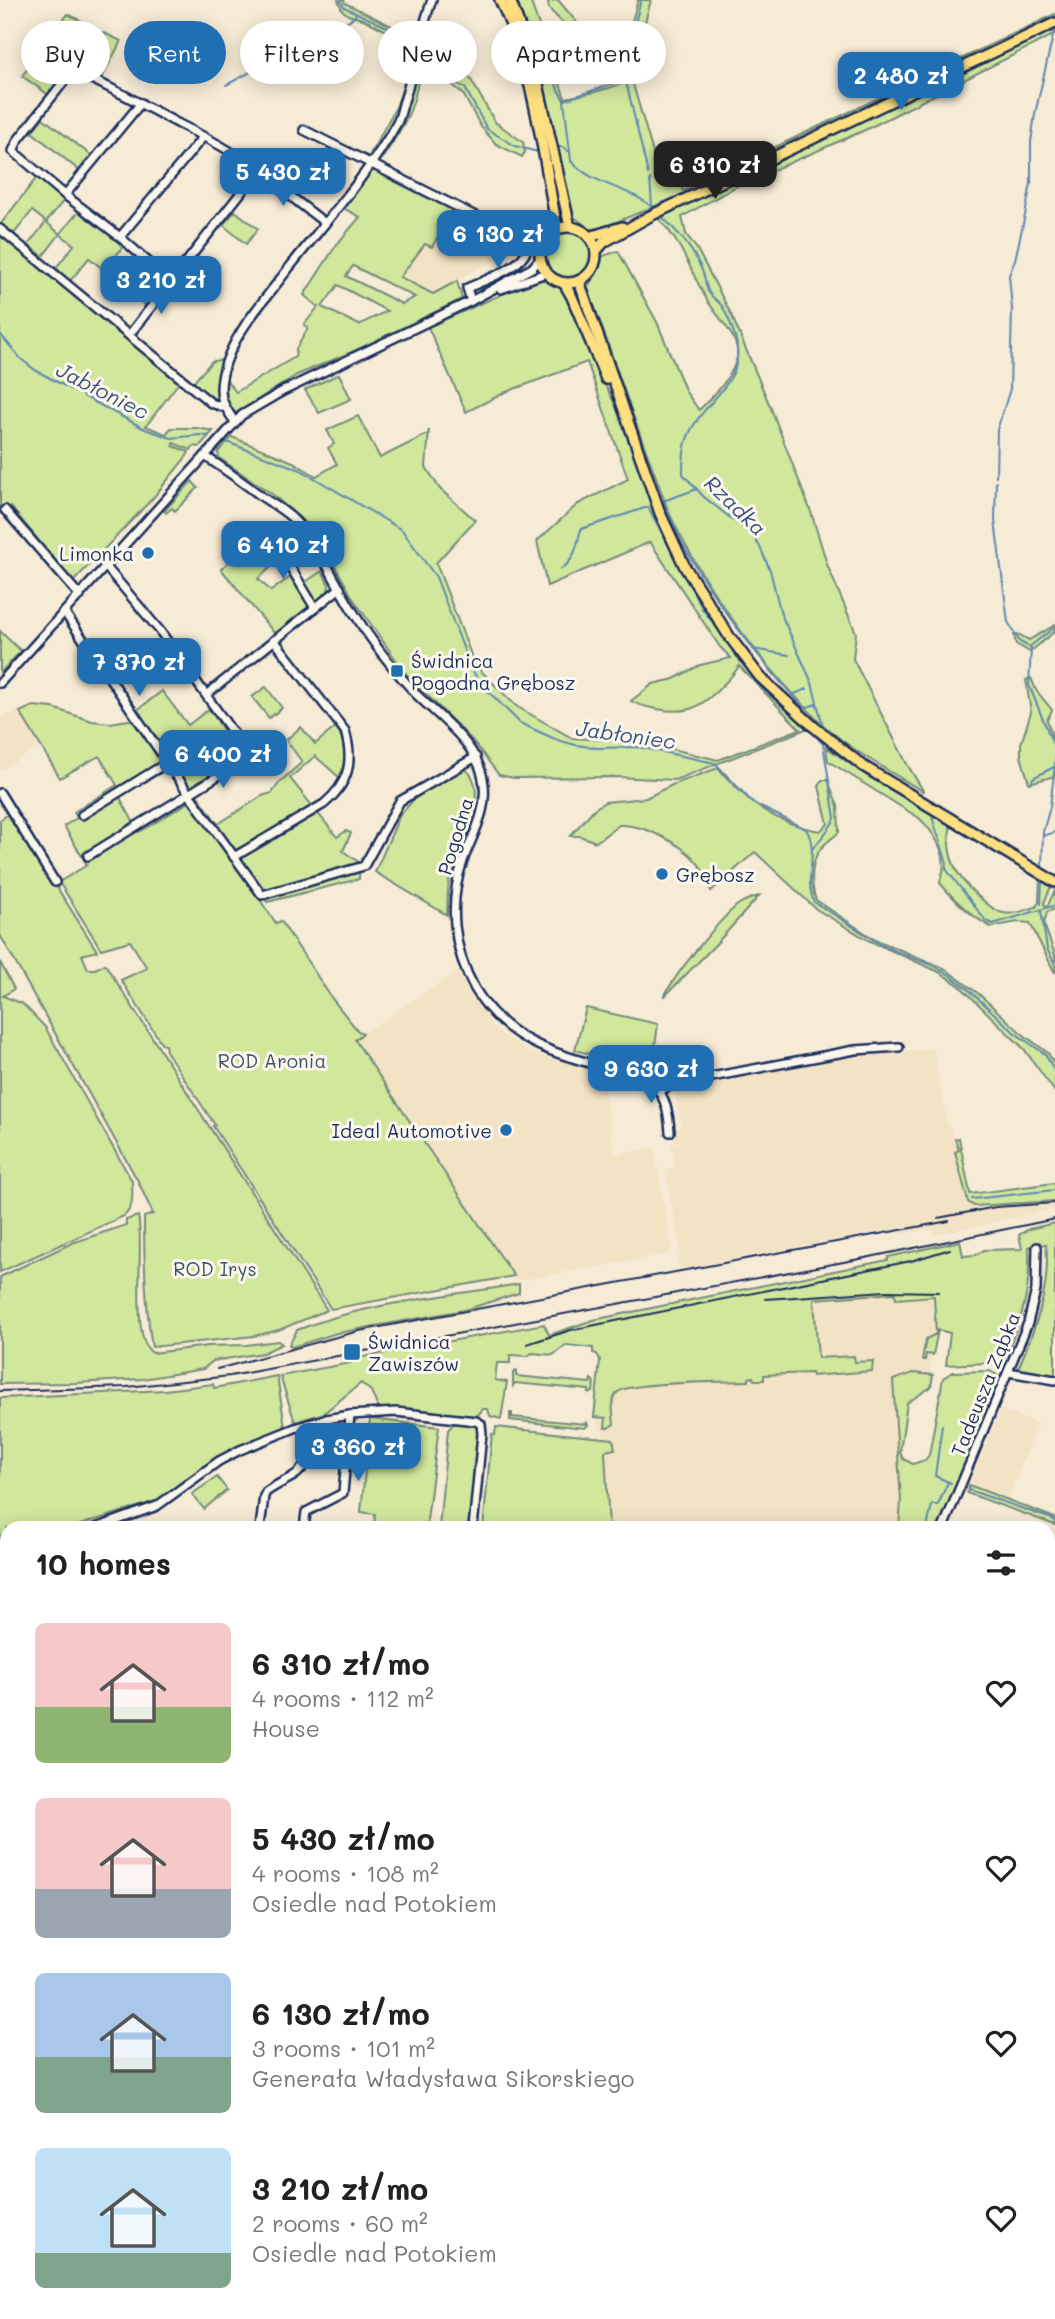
<!DOCTYPE html>
<html lang="en">
<head>
<meta charset="utf-8">
<style>
	body { margin:0; font-family:Mali,sans-serif; background:#f2f2f2; color:#222; height:100vh; display:flex; flex-direction:column; font-size:26px; white-space:nowrap }
	* { box-sizing:border-box; margin:0 }
	p { font-size:23px; color:#767676 }
	.icon { flex:none; width:38px; height:38px; fill:none; stroke:currentColor; stroke-width:2; stroke-linecap:round; stroke-linejoin:round }
	.map { position:relative; flex:1; overflow:hidden }
	.drawer { position:absolute; left:0px; top:1521px; width:1055px; height:800px; display:flex; flex-direction:column; background:#fff; border-radius:21px 21px 0 0; box-shadow:0 4px 18px #0003 }
	.drawer>* { flex:none }
	.banner { position:absolute; left:21px; top:21px; width:700px; height:63px; display:flex; gap:14px }
	.price { position:absolute; translate:-50% -60px; padding:0 16px; border-radius:14px; background:#1f6fb2; color:#fff; font-size:23px; line-height:46px; filter:drop-shadow(0 2px 4px #0008) }
	.price::after { content:''; position:absolute; left:50%; top:42px; width:21px; height:16px; margin-left:-10px; background:inherit; clip-path:polygon(0 0,100% 0,50% 100%) }
	.price.current { background:#222; color:#fff }
	ul { padding:0; list-style:none }
	li { display:flex; align-items:center; gap:21px; height:175px; padding:0 35px }
	li span { display:grid; place-items:center; flex:none; width:196px; height:140px; border-radius:10px; color:#555 }
	li>.icon { margin-inline-start:auto }
	span .icon { width:84px; height:84px; fill:#fffc; stroke-width:1 }
	li b { font-size:30px }
	h2 { display:flex; justify-content:space-between; align-items:center; height:84px; padding:0 35px; font-size:30px }
	.pill { padding:0 24px; border-radius:32px; background:#fff; box-shadow:0 4px 18px #0003; font-size:24px; line-height:63px }
	.pill.current { background:#1f6fb2; color:#fff }
	.map>svg:first-child { display:block }
	.built { fill:#f3e3c5 }
	.green { fill:#d0e79c; stroke:#768b7d; stroke-width:2; fill-rule:evenodd }
	.lines { fill:none; stroke-linecap:round; stroke-linejoin:round }
	.stream { stroke:#6187b4; stroke-width:2 }
	.minor-casing { stroke:#1b2f5e; stroke-width:12 }
	.major-casing { stroke:#1b2f5e; stroke-width:14 }
	.minor { stroke:#fbf7ec; stroke-width:7 }
	.major { stroke:#ffdf80; stroke-width:9 }
	.rail { stroke:#1b2f5e; stroke-width:2 }
	.poi-dot { fill:#1f6fb2; stroke:#fbf7ec; stroke-width:2.5 }
	.labels { text-anchor:middle; dominant-baseline:central; stroke-width:6; stroke-linejoin:round; paint-order:stroke }
	.poi-label { font-size:19px; fill:#1b2f5e; stroke:#fbf7ec; text-anchor:start }
	.street-label { font-size:19px; fill:#1b2f5e; stroke:#fbf7ec }
	.park-label { font-size:19px; fill:#3f546a; stroke:#fbf7ec }
	.water-label { font-size:21px; font-style:italic; fill:#385482; stroke:#fbf7ec }
</style>
</head>
<body>
<div class="map">
<svg width="1055" height="2319" viewBox="0 0 1055 2319">
	<rect width="100%" height="100%" fill="#f6ebd5"/>
	<filter id="ink" filterUnits="userSpaceOnUse"><feTurbulence type="fractalNoise" baseFrequency=".0143" numOctaves="2"/><feDisplacementMap in="SourceGraphic" scale="14" xChannelSelector="R" yChannelSelector="G"/><feConvolveMatrix kernelMatrix="1 2 1 2 8 2 1 2 1" color-interpolation-filters="sRGB"/></filter>
	<g filter="url(#ink)">
		<g class="built">
			<path d="M452,210L524,248L475,270L433,294L400,277L425,243L432,247Z"/>
			<path d="M19,711L40,746L0,771V718Z"/>
			<path d="M458,971L471,996L496,1030L529,1052L601,1073L615,1155L652,1148L654,1150L672,1247L668,1254L517,1281L355,1039Z"/>
			<path d="M933,1049L947,1122L959,1149L955,1152L968,1202L975,1206L1055,1201V1209L934,1235L932,1229L902,1234L900,1228L679,1269L677,1257L681,1256L665,1170L675,1168L671,1144L676,1143L674,1129L682,1127L674,1088L864,1054Z"/>
			<path d="M960,1241L963,1256L938,1331L929,1372L933,1373L931,1387L925,1388L895,1408L900,1469L915,1528H483L492,1434L495,1435L496,1427L602,1437L603,1431L597,1429L606,1350L566,1345L553,1355H510L544,1324L549,1335L593,1320L888,1260V1257Z"/>
			<path d="M1001,1409L1038,1424L1008,1500L969,1485Z"/>
			<path d="M0,1598L7,1599V1635L0,1634Z"/>
			<path d="M436,2314H771L770,2319H476Z"/>
		</g>
		<g class="green">
			<path d="M338,0H344L345,3L412,36L408,41L404,40L363,19L348,15L342,10Z"/>
			<path d="M516,0H530L565,98L595,92L632,81L658,170L677,179L683,191L1055,14V34L865,130L737,186L682,217L686,234L697,249L731,314L770,406L811,512L828,567L856,633L853,659L907,764L924,792C889,771 843,746 815,717C759,660 709,594 673,521C664,502 658,481 650,461C628,404 609,345 587,287L596,275L603,256L618,251L657,322L686,392L699,410C713,397 733,377 737,357C740,337 717,317 707,300C689,269 684,245 657,217L676,207L672,199L597,230L590,229L574,217L536,54Z"/>
			<path d="M558,0L580,26V33L575,35L549,9L548,1Z"/>
			<path d="M638,0H651L633,66L629,71L620,65Z"/>
			<path d="M68,14L97,29L72,64L45,44Z"/>
			<path d="M102,32L121,41L101,80L80,69V64Z"/>
			<path d="M434,49L470,78L495,122L523,142L525,152L522,157L496,144L481,127L463,94L446,79L430,59V50Z"/>
			<path d="M421,58C417,108 406,122 380,162L369,156L396,107L413,59Z"/>
			<path d="M34,60L60,80L49,95L22,76Z"/>
			<path d="M43,118L93,157L81,172L32,132Z"/>
			<path d="M373,170L452,210L432,247L425,244L400,277L433,294L457,281L462,299L361,348L297,375L237,413C223,407 225,392 225,378L236,392L295,357L296,349L308,328L304,325L318,307L304,295L337,244L360,217L343,208ZM353,266L415,297L402,304L346,276ZM338,285L387,311L359,325L322,307Z"/>
			<path d="M38,176L65,199L46,222L60,234L79,211L124,246L104,270L89,258L70,281L56,268L74,245L60,234L43,256L28,245L46,222L32,211L13,235L0,225Z"/>
			<path d="M235,211L258,229L246,244L223,225Z"/>
			<path d="M0,230L180,381L146,426L166,434L171,428H197L213,431L199,447L193,446L191,450L173,443V446L189,452L187,456L153,498L73,582L11,507L0,513Z"/>
			<circle cx="568" cy="255" r="24"/>
			<path d="M152,271L164,281L146,306L131,294Z"/>
			<path d="M539,278L564,290L592,359L614,402L656,513L716,622L809,725L804,730L675,780L616,777L514,778L499,775L472,740L406,674L354,600L316,532L272,494L219,458L218,452L232,437L293,462L316,476L337,464L328,448L334,444L327,430L358,416L380,458L428,434L429,430L426,467L440,489L475,520L436,563L475,665L516,706L572,738L609,740L668,748L718,760L800,729L739,666C733,676 725,683 717,691C697,710 685,714 657,709C648,707 639,706 631,701L653,684L674,679L700,665L731,658L720,647L650,542L547,586L537,541L578,504L628,479L587,362L506,392L466,412L428,327Z"/>
			<path d="M221,360L222,363L218,403L213,402L192,384L212,361Z"/>
			<path d="M339,374L351,399L319,413L305,390Z"/>
			<path d="M192,481L198,488L175,511L172,508L166,513L164,511Z"/>
			<path d="M257,534L281,558L258,579L271,591L293,575L311,607L276,635L221,569Z"/>
			<path d="M322,571L329,585L328,592L315,603L304,583Z"/>
			<path d="M1055,625V631L1030,652L1016,644L1014,635L1018,634L1029,640Z"/>
			<path d="M0,631L21,651L0,673Z"/>
			<path d="M1031,678L1036,690L1052,710L1047,720L1055,746V776L1029,783L1021,756V744L1031,712L1026,680Z"/>
			<path d="M266,687L282,708L269,718L252,697Z"/>
			<path d="M162,691L188,725L209,709L233,744L235,761L193,789L218,824L262,796L272,793L280,782L302,762L286,740L301,727L315,744L336,727C347,743 347,760 340,778L315,756L290,778L337,837L346,831L351,833L343,851L360,863L359,879L267,902L136,711Z"/>
			<path d="M33,706L53,708L92,721L110,723L134,719L170,768L119,796L139,832L191,801L276,923L281,921L333,1000L358,1031L363,1033L355,1040L514,1276L331,1309L213,1126L215,1125L166,1051L165,1045L162,1044L121,980L147,968L130,941L101,949L59,882L87,865L64,826L77,818L74,812L117,785L99,756L60,778L20,712Z"/>
			<path d="M826,747L869,777L951,825C943,857 959,882 985,902C990,906 996,912 1004,913C1013,916 1027,909 1036,907L1039,902L1040,877L1052,884L1044,903L1045,906L1048,905L1055,890V909L1047,912L1044,924L1055,955V973L1030,923L1018,922L991,927C971,916 955,901 940,883C940,879 942,875 943,871C947,852 932,830 919,818L828,761Z"/>
			<path d="M464,768C494,789 459,849 450,876C447,888 448,902 447,915L375,872L400,815L415,798Z"/>
			<path d="M718,768C749,803 773,823 820,831L828,824L819,786L822,780H828L838,806L839,832C833,838 823,844 819,851C810,864 811,887 816,900L874,939L944,968L979,994L1020,1032L1048,1053L1055,1065V1092L1024,1049L960,986L939,972L868,940L816,909L755,852L711,891C707,882 704,870 697,862C681,843 643,824 619,825L596,842L580,836H570L594,809L605,802L646,798L672,785Z"/>
			<path d="M10,813L97,951L82,955L88,969H95L105,964L327,1310L279,1330L254,1336L152,1347C145,1304 144,1261 144,1217L153,1214L138,1181L0,935V820Z"/>
			<path d="M759,896L716,944L664,997C673,977 721,917 739,904C745,900 752,898 759,896Z"/>
			<path d="M0,962L14,989L3,996L23,1004L45,1027L132,1181C132,1194 135,1206 124,1216L0,1272Z"/>
			<path d="M586,1008L658,1024L652,1070L575,1050Z"/>
			<path d="M959,1138L970,1194L1055,1183V1201L974,1206L968,1202L955,1152L959,1150L955,1139Z"/>
			<path d="M138,1216C145,1243 129,1342 153,1353L208,1346L246,1345L278,1341L282,1344L263,1353L213,1361L203,1369L143,1379L76,1383L0,1384V1277L72,1243L126,1225V1220Z"/>
			<path d="M1055,1223V1376L1018,1369C1035,1329 1051,1289 1046,1244L1029,1247C1031,1296 1021,1320 1002,1364L986,1363L946,1365L950,1333L938,1330L933,1355L926,1354L925,1360H922L926,1339L936,1334L934,1296L896,1299L895,1293L814,1299L818,1358L854,1356L855,1362L873,1361L872,1371L812,1376L811,1373L764,1375V1380H754L753,1377L749,1378V1381C728,1382 628,1382 618,1392C610,1400 613,1413 614,1424L608,1428H605L606,1418L594,1417L600,1360L597,1354L593,1353V1348L566,1345L553,1355L532,1353L528,1356L510,1355V1363H497L495,1380L507,1382L501,1419L490,1416L488,1409H483L477,1416L378,1408L371,1391L361,1383L324,1413L295,1422L280,1376L351,1363L352,1359L544,1324L549,1335L593,1320L888,1260V1257L960,1241L963,1256L976,1255L984,1250L1022,1249L1019,1235L1029,1229Z"/>
			<path d="M519,1284V1293L464,1310L337,1333L292,1347L289,1345L297,1330C368,1302 445,1297 519,1284Z"/>
			<path d="M516,1371V1376L590,1383L591,1379L594,1382L593,1392L589,1394V1390L515,1383L513,1386V1373Z"/>
			<path d="M990,1371L997,1375L999,1384L940,1528H899L901,1501L893,1380L913,1373L933,1375L931,1387L907,1403L900,1452L903,1459L913,1464L925,1460L929,1455L943,1378L953,1372Z"/>
			<path d="M277,1376L285,1427L216,1457L156,1501L70,1528H7V1542L0,1544V1398L165,1390L213,1384L214,1388Z"/>
			<path d="M510,1413H512V1417L586,1424V1421L588,1425L585,1428L510,1420Z"/>
			<path d="M370,1419L439,1427L426,1528H374L375,1514L361,1512Z"/>
			<path d="M455,1422L474,1424L480,1432L468,1528H439L448,1430Z"/>
			<path d="M496,1427L613,1439L615,1449L605,1451L609,1528H483L492,1434L495,1435Z"/>
			<path d="M217,1477L227,1490L204,1509L192,1494Z"/>
			<path d="M969,1485L1055,1518V1525L967,1493Z"/>
			<path d="M7,1555V1599L0,1598V1556Z"/>
			<path d="M0,1634L7,1635V1663L0,1662Z"/>
			<path d="M5,1719L7,1720V1765H0Z"/>
			<path d="M1055,1739V1782L1048,1779V1741Z"/>
			<path d="M1048,1785L1055,1789V1897L1048,1887Z"/>
			<path d="M7,1885V1967L0,1972V1948Z"/>
			<path d="M0,2228H7V2261L0,2258Z"/>
			<path d="M0,2262L7,2265V2314H562L564,2319H0Z"/>
			<path d="M742,2314H789L787,2319H740Z"/>
		</g>
		<g class="lines">
			<g class="stream">
				<path d="M340,0L344,7L415,40"/>
				<path d="M641,0L623,69L648,174"/>
				<path d="M423,45L453,81L465,88L487,129L515,146L538,152"/>
				<path d="M549,60L558,90L564,100L571,161C593,186 633,188 654,209"/>
				<path d="M226,85L355,17L356,12"/>
				<path d="M565,100L626,79"/>
				<path d="M558,147H563L568,151"/>
				<path d="M650,179L652,206"/>
				<path d="M661,216C678,232 692,247 702,270C705,277 705,284 708,291C711,297 718,301 722,306C727,314 732,327 735,336C749,386 699,400 686,442C683,452 683,464 683,474L704,497L752,535L760,547L770,570L781,614L812,683L822,722L820,724"/>
				<path d="M0,334L21,359L35,370L145,429L171,438L200,435L209,436"/>
				<path d="M224,441L301,470L402,530L436,577L471,668L480,683L520,723L557,740L576,745L596,748L639,747L715,763L753,803L806,829C820,851 803,878 814,902L885,947L932,965L948,974L968,989L1015,1033L1045,1054L1055,1072"/>
				<path d="M996,476L997,430L1010,389L1012,309L1009,275L1015,260L1025,215L1031,183V142L1035,114L1054,31"/>
				<path d="M996,482L995,521L1008,622L1020,642L1031,648L1029,685L1055,749"/>
				<path d="M697,489L663,501C671,518 678,538 688,554C721,610 760,661 804,708L817,704"/>
				<path d="M561,569C575,561 577,544 581,529L648,507L703,610L749,669"/>
				<path d="M1029,647L1055,627"/>
				<path d="M753,649L789,655"/>
				<path d="M769,691L806,727"/>
				<path d="M792,695L807,689"/>
				<path d="M813,733L823,744L835,818C833,824 819,841 813,848"/>
				<path d="M1032,781L1033,778L1054,767"/>
				<path d="M932,817L947,863L946,869L986,921L993,924L1053,906"/>
				<path d="M1043,836L1055,832"/>
				<path d="M1042,868L1043,832L1050,807L1055,765"/>
				<path d="M1041,904L1042,880"/>
				<path d="M1041,910L1047,949L1055,964"/>
				<path d="M972,1199L1055,1190"/>
				<path d="M942,1425L935,1476L951,1483"/>
				<path d="M969,1490L1055,1520"/>
				<path d="M927,1528L932,1505H938L948,1482"/>
				<path d="M1048,1745L1050,1750L1055,1752"/>
				<path d="M1048,1871L1055,1878"/>
				<path d="M0,2266L7,2269"/>
				<path d="M65,2319L67,2314"/>
				<path d="M217,2319L218,2314"/>
			</g>
			<g class="minor-casing">
				<g id="minor">
					<path d="M141,103L65,195L120,237L170,281"/>
					<path d="M304,130L527,242C532,265 485,280 467,288L471,301"/>
					<path d="M258,171L325,223"/>
					<path d="M65,195L13,151L18,140L73,70C109,87 144,105 179,124C207,138 235,152 258,171L129,335"/>
					<path d="M0,229L211,403L223,407"/>
					<path d="M120,237L203,137"/>
					<path d="M501,289L546,273"/>
					<path d="M235,422C222,404 218,395 223,373C231,338 257,309 278,282C318,230 365,180 397,123C401,115 402,106 405,98C415,66 420,32 432,0"/>
					<path d="M205,456C224,469 243,482 261,496C272,504 286,511 295,521C319,546 332,576 349,605C368,637 391,667 416,694C443,721 480,745 484,785C487,813 472,836 463,861C448,903 453,950 475,989C506,1041 553,1053 607,1068C622,1072 640,1074 652,1083C666,1095 669,1115 670,1132"/>
					<path d="M5,510L80,596"/>
					<path d="M269,542L286,560L315,608"/>
					<path d="M65,613L189,794L262,895L364,866L400,801L476,757"/>
					<path d="M0,683L242,415L283,391L471,301L532,268L540,259"/>
					<path d="M206,695L340,588"/>
					<path d="M0,793L55,882"/>
					<path d="M82,815L168,762"/>
					<path d="M88,856L234,766C241,759 244,754 241,744L160,631L106,567"/>
					<path d="M234,857L324,804C349,783 354,762 345,731L274,640"/>
					<path d="M659,1091L674,1084L855,1050L899,1047"/>
					<path d="M1008,1372L1055,1380"/>
					<path d="M96,1528L157,1506L219,1461L240,1450L295,1428L326,1419L350,1415L396,1412L476,1421L481,1424L482,1434L473,1528"/>
					<path d="M260,1528L264,1496L266,1492C274,1486 283,1482 292,1477C312,1466 309,1444 308,1424"/>
					<path d="M304,1528L306,1512L343,1493L350,1415"/>
					<path d="M943,1528L1028,1323L1036,1290L1037,1247"/>
					<path d="M0,1552L7,1551"/>
					<path d="M0,1601L7,1602"/>
					<path d="M0,1832L7,1837"/>
					<path d="M0,1975L7,1976"/>
					<path d="M0,2065L7,2002"/>
					<path d="M0,2124L7,2125"/>
					<path d="M1048,2188L1055,2190"/>
					<path d="M1048,2303L1055,2274"/>
					<path d="M1045,2319L1046,2314"/>
				</g>
			</g>
			<g class="major-casing">
				<g id="major">
					<path d="M500,0C534,70 543,153 557,229"/>
					<path d="M510,0L534,66L570,227"/>
					<circle cx="568" cy="255" r="28"/>
					<path d="M589,237L622,227"/>
					<path d="M596,251L604,242L650,216L1055,23"/>
					<path d="M579,281L660,513L685,567L729,636L760,677L813,726L863,766L1055,882"/>
					<path d="M564,283L572,297L606,379"/>
				</g>
			</g>
			<use href="#minor" class="minor"/>
			<use href="#major" class="major"/>
			<g class="rail">
				<path d="M938,1218L996,1207L1055,1203"/>
				<path d="M765,1299L886,1291L939,1292"/>
				<path d="M527,1344L571,1330L911,1261L950,1249"/>
				<path d="M217,1369L359,1331L949,1221"/>
				<path d="M0,1391L127,1387L230,1376L865,1258L1055,1219"/>
			</g>
		</g>
	</g>
	<g class="poi-dot">
		<circle cx="148" cy="553" r="7"/>
		<rect x="390" y="664" width="14" height="14" rx="3.5"/>
		<circle cx="662" cy="874" r="7"/>
		<circle cx="506" cy="1130" r="7"/>
		<rect x="343" y="1343" width="18" height="18" rx="3.5"/>
	</g>
	<g class="labels">
		<g class="poi-label">
			<text x="134" y="553" text-anchor="end">Limonka</text>
			<text x="411" y="660">Świdnica<tspan x="411" dy="22">Pogodna Grębosz</tspan></text>
			<text x="676" y="874">Grębosz</text>
			<text x="492" y="1130" text-anchor="end">Ideal Automotive</text>
			<text x="368" y="1341">Świdnica<tspan x="368" dy="22">Zawiszów</tspan></text>
		</g>
		<g class="street-label">
			<text transform="translate(455 836) rotate(-73)">Pogodna</text>
			<text transform="translate(985 1384) rotate(-68)">Tadeusza Ząbka</text>
		</g>
		<g class="park-label">
			<text x="272" y="1060">ROD Aronia</text>
			<text x="215" y="1268">ROD Irys</text>
		</g>
		<g class="water-label">
			<text transform="translate(103 390) rotate(27)">Jabłoniec</text>
			<text transform="translate(736 505) rotate(44)">Rzadka</text>
			<text transform="translate(626 734) rotate(8)">Jabłoniec</text>
		</g>
	</g>
</svg>
<b class="price" style="left:901px;top:112px">2 480 zł</b>
<b class="price current" style="left:715px;top:201px">6 310 zł</b>
<b class="price" style="left:283px;top:208px">5 430 zł</b>
<b class="price" style="left:498px;top:270px">6 130 zł</b>
<b class="price" style="left:161px;top:316px">3 210 zł</b>
<b class="price" style="left:283px;top:581px">6 410 zł</b>
<b class="price" style="left:139px;top:698px">7 370 zł</b>
<b class="price" style="left:223px;top:790px">6 400 zł</b>
<b class="price" style="left:651px;top:1105px">9 630 zł</b>
<b class="price" style="left:358px;top:1483px">3 360 zł</b>
<div class="banner">
<a class="pill">Buy</a>
<a class="pill current">Rent</a>
<a class="pill">Filters</a>
<a class="pill">New</a>
<a class="pill">Apartment</a>
</div>
<section class="drawer">
<h2>10 homes<svg class="icon" aria-label="filters" viewBox="0 0 24 24"><path d="M4 7h16M4 17h16"/><circle cx="9" cy="7" r="2"/><circle cx="15" cy="17" r="2"/></svg></h2>
<ul>
<li><span style="background:linear-gradient(#f6c9c9 60%,#8fb573 0)"><svg class="icon" aria-label="home" viewBox="0 0 24 24"><path d="M3 11l9-7 9 7M6 9v11h12V9"/></svg></span><div><b>6 310 zł/mo</b><p>4 rooms · 112 m²</p><p>House</p></div><svg class="icon" aria-label="heart" viewBox="0 0 24 24"><path d="M12 20l-8-8c-3-5 5-10 8-4 3-6 11-1 8 4z"/></svg></li>
<li><span style="background:linear-gradient(#f6c9c9 65%,#9aa5b1 0)"><svg class="icon" aria-label="home" viewBox="0 0 24 24"><path d="M3 11l9-7 9 7M6 9v11h12V9"/></svg></span><div><b>5 430 zł/mo</b><p>4 rooms · 108 m²</p><p>Osiedle nad Potokiem</p></div><svg class="icon" aria-label="heart" viewBox="0 0 24 24"><path d="M12 20l-8-8c-3-5 5-10 8-4 3-6 11-1 8 4z"/></svg></li>
<li><span style="background:linear-gradient(#a9c7e8 60%,#7fa58c 0)"><svg class="icon" aria-label="home" viewBox="0 0 24 24"><path d="M3 11l9-7 9 7M6 9v11h12V9"/></svg></span><div><b>6 130 zł/mo</b><p>3 rooms · 101 m²</p><p>Generała Władysława Sikorskiego</p></div><svg class="icon" aria-label="heart" viewBox="0 0 24 24"><path d="M12 20l-8-8c-3-5 5-10 8-4 3-6 11-1 8 4z"/></svg></li>
<li><span style="background:linear-gradient(#bfe0f5 75%,#7fa58c 0)"><svg class="icon" aria-label="home" viewBox="0 0 24 24"><path d="M3 11l9-7 9 7M6 9v11h12V9"/></svg></span><div><b>3 210 zł/mo</b><p>2 rooms · 60 m²</p><p>Osiedle nad Potokiem</p></div><svg class="icon" aria-label="heart" viewBox="0 0 24 24"><path d="M12 20l-8-8c-3-5 5-10 8-4 3-6 11-1 8 4z"/></svg></li>
</ul>
</section>
</div>
</body>
</html>
